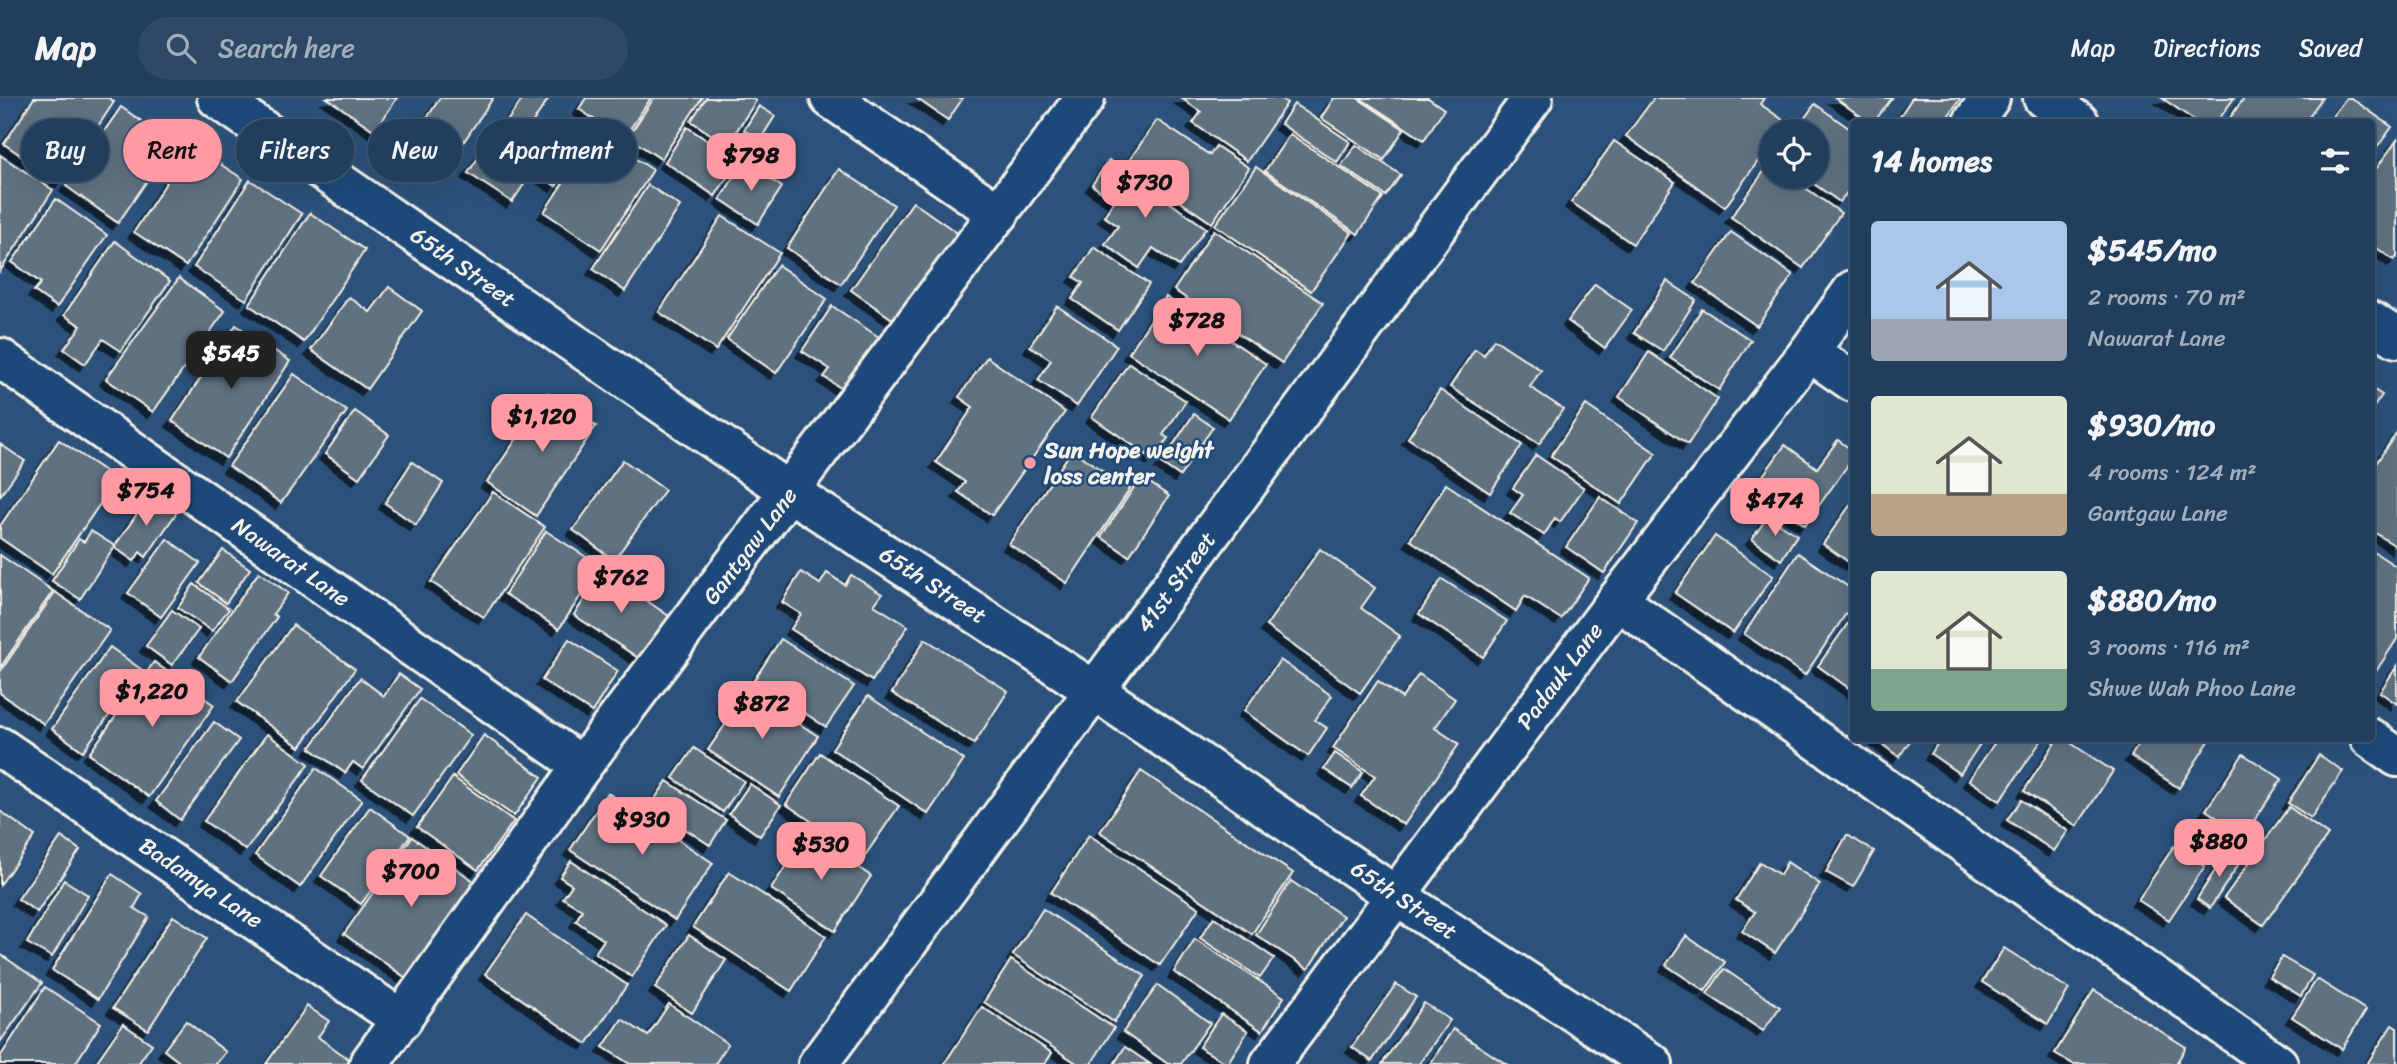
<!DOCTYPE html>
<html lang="en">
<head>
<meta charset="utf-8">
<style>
	body { margin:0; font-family:Sriracha,sans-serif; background:#2d4965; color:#f1f3f6; height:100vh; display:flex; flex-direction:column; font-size:26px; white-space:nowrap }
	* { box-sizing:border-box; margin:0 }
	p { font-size:23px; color:#a2aebb }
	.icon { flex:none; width:38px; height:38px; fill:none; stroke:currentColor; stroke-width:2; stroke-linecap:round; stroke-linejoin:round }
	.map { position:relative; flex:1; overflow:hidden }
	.panel { position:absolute; left:1850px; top:21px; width:525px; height:623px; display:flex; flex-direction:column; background:#213e5c; border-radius:7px; box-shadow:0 7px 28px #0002,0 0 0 2px #3e5772 }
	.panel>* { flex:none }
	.guide { position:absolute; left:21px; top:21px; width:665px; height:63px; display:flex; gap:14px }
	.tools { position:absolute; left:1759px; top:21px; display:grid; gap:14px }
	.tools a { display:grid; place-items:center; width:70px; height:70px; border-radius:50%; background:#213e5c; box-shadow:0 7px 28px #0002,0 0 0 2px #3e5772; font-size:35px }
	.price { position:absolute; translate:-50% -60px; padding:0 16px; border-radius:14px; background:#ff9aa2; color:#111; font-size:23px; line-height:46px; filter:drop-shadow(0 2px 4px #0008) }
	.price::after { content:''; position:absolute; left:50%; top:42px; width:21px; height:16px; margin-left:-10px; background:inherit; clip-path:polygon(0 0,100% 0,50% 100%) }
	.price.active { background:#222; color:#fff }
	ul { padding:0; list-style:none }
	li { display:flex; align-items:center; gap:21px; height:175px; padding:0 21px }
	li span { display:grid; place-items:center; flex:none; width:196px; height:140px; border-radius:7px; color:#555 }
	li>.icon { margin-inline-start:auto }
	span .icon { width:84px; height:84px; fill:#fffc; stroke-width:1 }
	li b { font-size:30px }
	h2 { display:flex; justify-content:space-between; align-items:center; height:84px; padding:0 21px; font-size:30px }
	.pill { padding:0 24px; border-radius:32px; background:#213e5c; box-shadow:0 7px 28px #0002,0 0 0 2px #3e5772; font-size:24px; line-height:63px }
	.pill.active { background:#ff9aa2; color:#111 }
	header { display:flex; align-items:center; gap:42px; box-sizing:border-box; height:98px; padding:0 35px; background:#213e5c; border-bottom:2px solid #3e5772 }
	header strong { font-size:33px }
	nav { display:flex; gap:38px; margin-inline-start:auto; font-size:24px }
	.search { width:490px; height:63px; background:#2d4965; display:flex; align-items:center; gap:18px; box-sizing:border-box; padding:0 24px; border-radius:38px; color:#a2aebb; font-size:26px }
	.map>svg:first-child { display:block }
	.building { fill:#607180; stroke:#f4f1e8; stroke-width:2; filter:url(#shadow) }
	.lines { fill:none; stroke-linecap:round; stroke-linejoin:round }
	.minor-casing { stroke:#f4f1e8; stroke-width:44 }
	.minor { stroke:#1f4a7a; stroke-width:38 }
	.poi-dot { fill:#ff9aa2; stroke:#1f4a7a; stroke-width:2.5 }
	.labels { text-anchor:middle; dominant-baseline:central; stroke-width:5; stroke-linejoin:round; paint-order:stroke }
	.street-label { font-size:23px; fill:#f4f1e8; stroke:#1f4a7a }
	.poi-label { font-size:23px; font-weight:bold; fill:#f4f1e8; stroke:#1f4a7a; text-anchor:start }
</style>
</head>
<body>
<header>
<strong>Map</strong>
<div class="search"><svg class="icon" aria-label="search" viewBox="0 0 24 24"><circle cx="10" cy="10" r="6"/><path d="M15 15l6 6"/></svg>Search here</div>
<nav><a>Map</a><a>Directions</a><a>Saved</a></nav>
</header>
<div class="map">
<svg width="2397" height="966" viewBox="0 0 2397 966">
	<defs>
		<filter id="shadow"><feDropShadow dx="-6" dy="6" stdDeviation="0" flood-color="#0009"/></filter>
	</defs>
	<rect width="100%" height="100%" fill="#2c527b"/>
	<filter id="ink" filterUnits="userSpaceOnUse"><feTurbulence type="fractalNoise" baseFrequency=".0143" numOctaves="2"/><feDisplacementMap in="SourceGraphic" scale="14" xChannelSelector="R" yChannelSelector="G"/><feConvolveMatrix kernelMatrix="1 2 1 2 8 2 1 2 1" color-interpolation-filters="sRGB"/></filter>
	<g filter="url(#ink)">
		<g class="building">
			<path d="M34,0H109L114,4L61,84L4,46Z"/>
			<path d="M327,0H397L375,33Z"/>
			<path d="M440,0H493L454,58L418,34Z"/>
			<path d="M523,0H549L524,37L506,25Z"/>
			<path d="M586,0H651L623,41L579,11Z"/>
			<path d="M654,0H702L661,61L628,39Z"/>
			<path d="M706,0H752L756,3L727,47L691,23Z"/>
			<path d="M916,0H963L948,22Z"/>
			<path d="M1181,0H1280L1287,5L1247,63L1193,25L1201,14Z"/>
			<path d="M1334,0H1357L1404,31L1384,62L1321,20Z"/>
			<path d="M1360,0H1428L1444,11L1424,42Z"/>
			<path d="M1654,0H1764L1760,6L1786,24L1779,33H1771V45L1725,109L1626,38Z"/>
			<path d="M1835,0H1892L1874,24H1869Z"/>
			<path d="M1912,0H1959L1960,1L1944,24H1896Z"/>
			<path d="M2162,0H2234L2217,24H2197Z"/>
			<path d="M2244,0H2322L2305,24H2227Z"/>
			<path d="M2346,0H2351L2392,29L2371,58V24H2328Z"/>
			<path d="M1294,6L1350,44L1337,64L1281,26Z"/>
			<path d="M1815,6L1853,33V86L1840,104L1804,79H1816V33H1795Z"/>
			<path d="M759,8L775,18L760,42L744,32Z"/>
			<path d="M121,9L173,45L118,125L66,88Z"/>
			<path d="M1157,22L1210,57L1216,48L1249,70L1212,125L1126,67Z"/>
			<path d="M533,29L576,57L556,88L513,59Z"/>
			<path d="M687,29L738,63L715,98L665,64Z"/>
			<path d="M596,35L653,72L601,152L544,114Z"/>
			<path d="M1290,36L1383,99L1358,136L1265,73Z"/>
			<path d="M2397,42V159L2394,162L2371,146V78Z"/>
			<path d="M1614,43L1675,84L1633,146L1571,104Z"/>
			<path d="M191,47L243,81L186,168L134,134Z"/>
			<path d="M487,47L531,76L512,104L468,75Z"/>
			<path d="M1356,47L1401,77L1386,98L1341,68Z"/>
			<path d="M0,57L53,92L0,173Z"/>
			<path d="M1109,62L1206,130L1179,168L1153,150L1139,170L1105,146L1118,128L1104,118L1114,103L1092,87Z"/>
			<path d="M744,64L782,89L758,126L720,101Z"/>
			<path d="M1770,65L1771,79H1790L1841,115L1803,170L1731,119Z"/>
			<path d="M1256,69L1352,135L1311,193L1215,127Z"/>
			<path d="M839,71L894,107L841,186L787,150Z"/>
			<path d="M250,82L302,116L246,202L194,169Z"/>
			<path d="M648,87L680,108L625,193L593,171Z"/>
			<path d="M56,101L107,137L57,209L34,193L41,185L12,164Z"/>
			<path d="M913,104L963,139L901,227L851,192Z"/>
			<path d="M310,115L365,152L304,244L249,207Z"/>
			<path d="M722,118L780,155L716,252L659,214Z"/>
			<path d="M1214,132L1323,205L1282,265L1174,192Z"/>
			<path d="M1731,134L1793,177L1757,228L1695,185Z"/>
			<path d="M115,143L170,183L121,253L103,241L85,266L64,251L81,228L64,217Z"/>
			<path d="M1094,149L1149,186L1118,232L1072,201L1083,185L1074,179Z"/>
			<path d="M778,167L827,201L776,275L727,241Z"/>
			<path d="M179,180L225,213L153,314L106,281Z"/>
			<path d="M1667,183L1696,202L1663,253L1634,235Z"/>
			<path d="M1595,186L1632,212L1605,250L1568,223Z"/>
			<path d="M389,189L422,213L367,291L311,252L349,199L370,214Z"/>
			<path d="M1166,199L1266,266L1229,321L1129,255Z"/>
			<path d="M832,208L888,245L853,298L824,279L830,271L802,253Z"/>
			<path d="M1057,208L1117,248L1077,308L1038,282L1051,262L1030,248Z"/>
			<path d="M1702,211L1751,242L1719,292L1670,260Z"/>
			<path d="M236,227L290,263L226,360L172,323Z"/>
			<path d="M1494,241L1541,272L1530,289L1563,311L1539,346L1450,289L1475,251L1484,257Z"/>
			<path d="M1649,254L1718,301L1688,346L1619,299Z"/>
			<path d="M987,259L1065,314L992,417L958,394L965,384L936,364L973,309L959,299Z"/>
			<path d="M1129,265L1186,303L1163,337L1168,340L1153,361L1092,319Z"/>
			<path d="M294,276L347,313L281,405L229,368Z"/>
			<path d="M2371,290L2382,297L2371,313Z"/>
			<path d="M1440,292L1522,347L1490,395L1408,340Z"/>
			<path d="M548,295L596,328L536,418L487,384Z"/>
			<path d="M1586,307L1656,355L1621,406L1551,358Z"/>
			<path d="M355,313L389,337L359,380L325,356Z"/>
			<path d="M1194,316L1213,329L1180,378L1161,365Z"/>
			<path d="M2397,334V449L2371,432V373Z"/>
			<path d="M59,342L117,381L52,476L0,440V428Z"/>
			<path d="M1838,342L1853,353V360L1805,427L1754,390L1785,347L1817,370Z"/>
			<path d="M0,346L25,363L0,398Z"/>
			<path d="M1072,352L1130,391L1067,485L1009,446Z"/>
			<path d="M1536,357L1584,390L1560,424L1555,420L1544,437L1510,415L1523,397L1513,390Z"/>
			<path d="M623,362L665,392L614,462L573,432Z"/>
			<path d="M412,364L443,385L416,427L385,405Z"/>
			<path d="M1141,379L1169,398L1129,458L1101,439Z"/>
			<path d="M1446,386L1589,480L1561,521L1525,498L1516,513L1410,442Z"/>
			<path d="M493,394L545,429L484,519L431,484Z"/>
			<path d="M151,396L177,414L146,459L140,454L134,463L114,449Z"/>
			<path d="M1600,399L1638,425L1604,475L1566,449Z"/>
			<path d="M1853,403V467L1823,446Z"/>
			<path d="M1768,418L1797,437L1781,462L1752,441Z"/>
			<path d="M91,433L115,448L80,501L52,483L79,441L84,444Z"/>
			<path d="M546,433L600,468L559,531L505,496Z"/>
			<path d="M1715,438L1773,478L1733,535L1675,495Z"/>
			<path d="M167,441L200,465L161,519L128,495Z"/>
			<path d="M1320,451L1375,490L1361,510L1400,538L1360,595L1266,528Z"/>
			<path d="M223,452L250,471L226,505L199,485Z"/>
			<path d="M2371,452L2397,469V541L2373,578L2371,577Z"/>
			<path d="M1798,455L1853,492V505L1805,577L1744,536Z"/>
			<path d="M0,457L53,493L0,570Z"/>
			<path d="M603,473L669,518L640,561L574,517Z"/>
			<path d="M259,474L288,495L273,516L277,519L232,583L199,559Z"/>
			<path d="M801,474L820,486L827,475L845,487L851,477L882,496L874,507L908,528L872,583L791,531L801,516L782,504Z"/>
			<path d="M1442,481L1507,523L1483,559L1419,516Z"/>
			<path d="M194,486L229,511L212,533L178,510Z"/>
			<path d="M55,494L110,532L44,626L0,595V574Z"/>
			<path d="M172,512L199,531L172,567L146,548Z"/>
			<path d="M1853,518V593L1818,568Z"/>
			<path d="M293,527L355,571L300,649L237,604Z"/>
			<path d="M569,541L618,573L592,614L542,582Z"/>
			<path d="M781,541L854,588L826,629L754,582Z"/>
			<path d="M925,541L1008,593L974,646L892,595Z"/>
			<path d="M110,549L142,572L83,653L52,631Z"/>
			<path d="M1280,562L1332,598L1315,622L1327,630L1308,658L1244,613Z"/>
			<path d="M154,564L214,607L149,699L89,656Z"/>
			<path d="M2397,568V606L2380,594Z"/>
			<path d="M399,576L420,591L363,671L353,664L345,675L310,650L360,580L384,598Z"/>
			<path d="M1419,576L1455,601L1435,630L1459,646L1404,727L1361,698L1375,678L1333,650L1378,583L1402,600Z"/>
			<path d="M738,586L818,638L779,699L708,652L733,615L723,609Z"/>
			<path d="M868,598L964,662L928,716L832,651Z"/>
			<path d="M420,601L471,637L413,718L362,682Z"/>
			<path d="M214,624L239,642L180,722L156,703Z"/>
			<path d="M267,636L309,666L246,752L204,723Z"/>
			<path d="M484,637L542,679L514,718L456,677Z"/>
			<path d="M1874,640H1912L1899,659Z"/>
			<path d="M1941,640H1984L1960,676L1931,656Z"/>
			<path d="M1998,640H2043L2000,703L1969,682Z"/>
			<path d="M2058,640H2063L2113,673L2077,728L2024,693Z"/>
			<path d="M2143,640H2211L2179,690L2131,658Z"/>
			<path d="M694,650L744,683L723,714L673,680Z"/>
			<path d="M820,655L899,708L864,759L786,706Z"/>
			<path d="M1335,655L1363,674L1352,690L1324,671Z"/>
			<path d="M2243,656L2282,681L2244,738L2206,712Z"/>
			<path d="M2319,657L2343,673L2311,720L2288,705Z"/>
			<path d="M316,670L362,702L300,789L255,757Z"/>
			<path d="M1141,673L1293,775L1252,836L1100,734Z"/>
			<path d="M453,679L514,723L478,772L417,729Z"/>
			<path d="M667,683L726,722L710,747L650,708Z"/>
			<path d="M750,686L781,707L760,738L729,716Z"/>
			<path d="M608,695L713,765L675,822L570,752Z"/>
			<path d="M2021,702L2068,733L2054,753L2007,722Z"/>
			<path d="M370,709L410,738L361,806L321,778Z"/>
			<path d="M2289,709L2328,737L2263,827L2224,800Z"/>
			<path d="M0,713L35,738L0,787Z"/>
			<path d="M2207,721L2230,736L2215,760L2192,745Z"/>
			<path d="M807,735L871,778L835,833L771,791Z"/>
			<path d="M1089,737L1199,810L1160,867L1051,795Z"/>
			<path d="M1847,737L1874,753L1853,789L1826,774Z"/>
			<path d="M61,739L80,752L37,814L18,801Z"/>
			<path d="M412,739L478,786L409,882L344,836Z"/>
			<path d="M2174,748L2205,768L2169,822L2138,802Z"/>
			<path d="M2228,752L2242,761L2210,810L2197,801Z"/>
			<path d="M571,763L666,827L632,879L595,855L604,842L576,823L582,812L563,800L572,787L560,779Z"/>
			<path d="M1760,764L1780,777L1787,764L1820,786L1775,855L1742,833L1755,814L1736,802Z"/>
			<path d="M729,774L826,838L791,893L693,829Z"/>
			<path d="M112,776L142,796L134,810L149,819L98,901L52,872Z"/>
			<path d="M64,782L88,797L52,859L27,845Z"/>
			<path d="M1291,783L1343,818L1308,871L1256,837Z"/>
			<path d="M1043,811L1145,878L1114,924L1013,857Z"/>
			<path d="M526,817L627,887L587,946L485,876Z"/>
			<path d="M173,818L207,840L148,932L113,910Z"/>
			<path d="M1214,819L1274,860L1260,880L1200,840Z"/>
			<path d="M689,837L726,862L692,915L655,890Z"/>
			<path d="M1686,838L1725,864L1705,893L1666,867Z"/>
			<path d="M1195,841L1284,899L1262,933L1174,874Z"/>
			<path d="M2004,850L2069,891L2048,926L1982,884Z"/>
			<path d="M0,856L42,885L0,944Z"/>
			<path d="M2282,859L2313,877L2301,898L2269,879Z"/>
			<path d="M1011,862L1114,930L1091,966H1078L984,904Z"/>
			<path d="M1724,871L1780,909L1763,933L1707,896Z"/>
			<path d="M2317,881L2366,912L2342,951L2292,919Z"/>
			<path d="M1396,886L1416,899L1372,963L1352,949Z"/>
			<path d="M1158,887L1210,925L1181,966H1168L1123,934Z"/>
			<path d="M45,889L101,925L75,966H0V959Z"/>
			<path d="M2094,892L2186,949L2176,966H2073L2055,955Z"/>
			<path d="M1424,905L1450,922L1419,966H1382Z"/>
			<path d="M669,906L728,946L715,966H630L603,949L622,921L648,938Z"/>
			<path d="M307,908L329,923L318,939L350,962L347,966H266Z"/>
			<path d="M982,909L1052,955L1045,966H944Z"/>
			<path d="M1221,916L1248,933L1227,966L1199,949Z"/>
			<path d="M186,923L226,954L216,966H182L164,952Z"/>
			<path d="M123,926L152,946L138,966H95Z"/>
			<path d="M2392,927L2397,930V966H2367Z"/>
			<path d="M1453,931L1506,966H1430Z"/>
			<path d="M1125,949L1150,966H1114Z"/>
		</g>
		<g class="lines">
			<g class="minor-casing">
				<g id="minor">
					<path d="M217,0L790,394L1095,593L1396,798L1653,966"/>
					<path d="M830,0L999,116"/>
					<path d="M2043,0L2079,24"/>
					<path d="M1973,24L1990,0"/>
					<path d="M2371,223L2397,240"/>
					<path d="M1809,254L1853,284"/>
					<path d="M0,260L582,668"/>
					<path d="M1617,502L2278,966"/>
					<path d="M2370,640L2397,659"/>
					<path d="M0,649L402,922"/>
					<path d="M369,966L582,668L1085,0"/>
					<path d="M818,966L1533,0"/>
					<path d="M1270,966L1617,502L1809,254L1853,192"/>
				</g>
			</g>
			<use href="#minor" class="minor"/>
		</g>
	</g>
	<circle class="poi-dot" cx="1030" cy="365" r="7"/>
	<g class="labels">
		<g class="street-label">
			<text transform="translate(463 169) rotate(35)">65th Street</text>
			<text transform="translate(750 448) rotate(-53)">Gantgaw Lane</text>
			<text transform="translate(291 464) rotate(35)">Nawarat Lane</text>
			<text transform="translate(1176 484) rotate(-54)">41st Street</text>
			<text transform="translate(933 487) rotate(33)">65th Street</text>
			<text transform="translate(1560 578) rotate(-53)">Padauk Lane</text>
			<text transform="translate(201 785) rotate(34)">Badamya Lane</text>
			<text transform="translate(1404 802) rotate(34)">65th Street</text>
		</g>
		<g class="poi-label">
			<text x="1044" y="352">Sun Hope weight<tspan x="1044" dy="26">loss center</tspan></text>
		</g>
	</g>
</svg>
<div class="tools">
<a><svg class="icon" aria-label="locate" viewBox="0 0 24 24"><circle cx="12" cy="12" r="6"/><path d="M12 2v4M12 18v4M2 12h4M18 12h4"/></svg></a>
</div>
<b class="price" style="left:751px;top:95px">$798</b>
<b class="price" style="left:1145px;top:122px">$730</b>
<b class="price" style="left:1197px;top:260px">$728</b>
<b class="price active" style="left:231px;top:293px">$545</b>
<b class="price" style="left:542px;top:356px">$1,120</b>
<b class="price" style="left:146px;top:430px">$754</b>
<b class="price" style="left:1775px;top:440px">$474</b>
<b class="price" style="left:621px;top:517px">$762</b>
<b class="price" style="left:152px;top:631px">$1,220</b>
<b class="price" style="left:762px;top:643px">$872</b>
<b class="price" style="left:642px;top:759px">$930</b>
<b class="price" style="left:2219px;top:781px">$880</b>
<b class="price" style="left:821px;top:784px">$530</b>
<b class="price" style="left:411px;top:811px">$700</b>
<div class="guide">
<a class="pill">Buy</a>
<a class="pill active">Rent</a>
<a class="pill">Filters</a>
<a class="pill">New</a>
<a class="pill">Apartment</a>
</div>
<section class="panel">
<h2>14 homes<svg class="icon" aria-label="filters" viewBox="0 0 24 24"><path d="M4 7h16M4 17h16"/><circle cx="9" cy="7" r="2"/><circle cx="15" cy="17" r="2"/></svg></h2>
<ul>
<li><span style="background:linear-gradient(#a9c7e8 70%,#9aa5b1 0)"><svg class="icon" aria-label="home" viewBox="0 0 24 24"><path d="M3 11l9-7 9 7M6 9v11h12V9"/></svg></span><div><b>$545/mo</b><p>2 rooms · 70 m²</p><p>Nawarat Lane</p></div></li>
<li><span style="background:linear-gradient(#dfe7d0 70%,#b9a48a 0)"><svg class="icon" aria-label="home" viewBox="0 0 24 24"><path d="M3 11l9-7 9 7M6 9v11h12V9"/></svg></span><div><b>$930/mo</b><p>4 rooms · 124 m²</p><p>Gantgaw Lane</p></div></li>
<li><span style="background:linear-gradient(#dfe7d0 70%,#7fa58c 0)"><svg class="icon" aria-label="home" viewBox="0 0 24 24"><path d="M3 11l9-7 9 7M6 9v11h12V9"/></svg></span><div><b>$880/mo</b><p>3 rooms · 116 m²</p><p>Shwe Wah Phoo Lane</p></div></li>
</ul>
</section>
</div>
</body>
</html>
